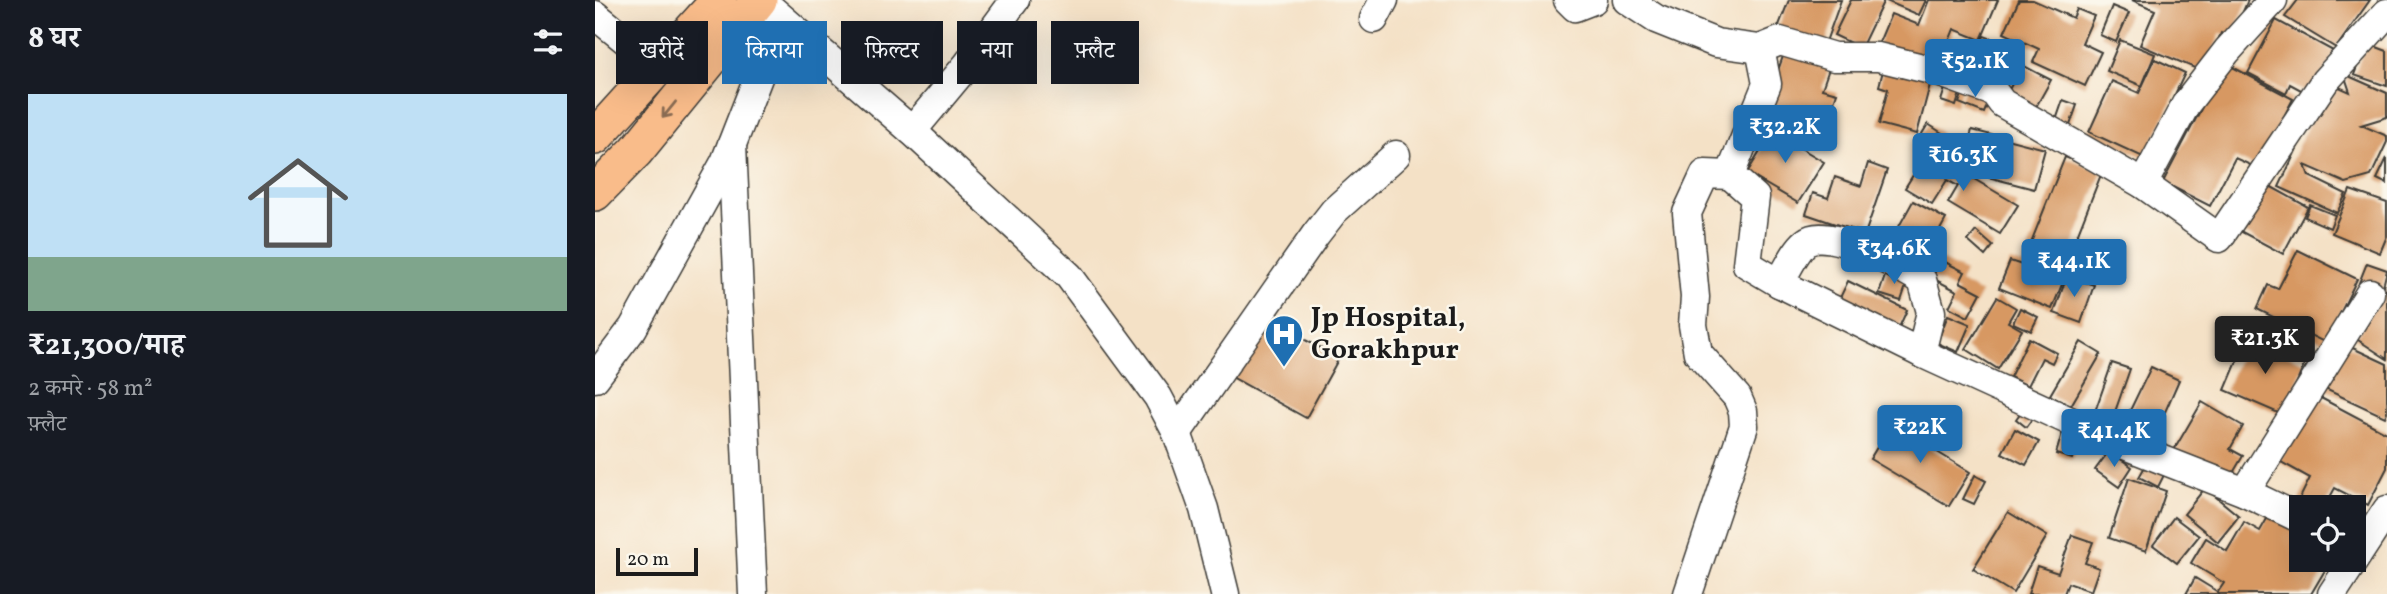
<!DOCTYPE html>
<html lang="hi">
<head>
<meta charset="utf-8">
<style>
	body { margin:0; font-family:Vollkorn,"Noto Serif Devanagari",serif; background:#242831; color:#f1f3f6; height:100vh; display:flex; flex-direction:column; font-size:26px; white-space:nowrap }
	* { box-sizing:border-box; margin:0 }
	p { font-size:23px; color:#9ea1a6 }
	.icon { flex:none; width:38px; height:38px; fill:none; stroke:currentColor; stroke-width:2; stroke-linecap:round; stroke-linejoin:round }
	.map { position:relative; flex:1; overflow:hidden }
	.panel { display:flex; flex-direction:column; background:#171b24; width:595px }
	.panel>* { flex:none }
	.guide { position:absolute; left:21px; top:21px; width:665px; height:63px; display:flex; gap:14px }
	.fabs { position:absolute; left:1694px; top:495px; display:grid; gap:14px }
	.fabs a { display:grid; place-items:center; width:77px; height:77px; border-radius:0px; background:#171b24; box-shadow:0 7px 28px #0002; font-size:35px }
	.scale { position:absolute; left:21px; bottom:18px; width:82px; box-sizing:border-box; padding-left:7px; border:4px solid #1c1c1c; border-top:0; font-size:19px; line-height:24px; white-space:nowrap; color:#1c1c1c; -webkit-text-stroke:5px #fbf7ec; paint-order:stroke }
	.price { position:absolute; translate:-50% -60px; padding:0 16px; border-radius:7px; background:#1f6fb2; color:#fff; font-size:23px; line-height:46px; filter:drop-shadow(0 2px 4px #0008) }
	.price::after { content:''; position:absolute; left:50%; top:42px; width:21px; height:16px; margin-left:-10px; background:inherit; clip-path:polygon(0 0,100% 0,50% 100%) }
	.price.active { background:#222; color:#fff }
	ul { padding:0; list-style:none }
	li { display:grid; align-content:center; gap:14px; height:371px; padding:0 28px }
	li+li { border-top:2px solid #363941 }
	li span { display:grid; place-items:center; height:217px; border-radius:0px; color:#555 }
	li>.icon { margin-inline-start:auto }
	span .icon { width:126px; height:126px; fill:#fffc; stroke-width:1 }
	li b { font-size:30px }
	h2 { display:flex; justify-content:space-between; align-items:center; height:84px; padding:0 28px; font-size:30px }
	.chip { padding:0 24px; border-radius:0px; background:#171b24; box-shadow:0 7px 28px #0002; font-size:24px; line-height:63px }
	.chip.active { background:#1f6fb2; color:#fff }
	main { display:flex; flex:1; min-height:0 }
	.map>svg:first-child { display:block }
	.building { fill:#d79862 }
	.lines { fill:none; stroke-linecap:round; stroke-linejoin:round }
	.minor-casing { stroke:#3c3a36; stroke-width:31 }
	.major-casing { stroke:#3c3a36; stroke-width:38 }
	.minor { stroke:#fff; stroke-width:28 }
	.major { stroke:#f9bc8a; stroke-width:35 }
	.oneway { stroke:#8a6c53 }
	.labels { text-anchor:middle; dominant-baseline:central; stroke-width:5; stroke-linejoin:round; paint-order:stroke }
	.poi-label { font-size:28px; font-weight:bold; fill:#1c1c1c; stroke:#fbf7ec; text-anchor:start }
</style>
</head>
<body>
<main>
<section class="panel">
<h2>8 घर<svg class="icon" aria-label="filters" viewBox="0 0 24 24"><path d="M4 7h16M4 17h16"/><circle cx="9" cy="7" r="2"/><circle cx="15" cy="17" r="2"/></svg></h2>
<ul>
<li><span style="background:linear-gradient(#bfe0f5 75%,#7fa58c 0)"><svg class="icon" aria-label="home" viewBox="0 0 24 24"><path d="M3 11l9-7 9 7M6 9v11h12V9"/></svg></span><div><b>₹21,300/माह</b><p>2 कमरे · 58 m²</p><p>फ़्लैट</p></div></li>
</ul>
</section>
<div class="map">
<svg width="1792" height="594" viewBox="0 0 1792 594">
	<rect width="100%" height="100%" fill="#fbf7ec"/>
	<filter id="ink" filterUnits="userSpaceOnUse"><feTurbulence type="fractalNoise" baseFrequency=".0143" numOctaves="2"/><feDisplacementMap in="SourceGraphic" scale="14" xChannelSelector="R" yChannelSelector="G"/><feConvolveMatrix kernelMatrix="1 2 1 2 8 2 1 2 1" color-interpolation-filters="sRGB"/></filter>
	<filter id="wash" filterUnits="userSpaceOnUse"><feTurbulence type="fractalNoise" baseFrequency=".00686" numOctaves="4" result="noise"/><feDisplacementMap in="SourceGraphic" scale="28" xChannelSelector="R" yChannelSelector="G"/><feGaussianBlur stdDeviation="1.57" result="paint"/><feColorMatrix in="noise" values="0 0 0 0 0 0 0 0 0 0 0 0 0 0 0 0 0 1.4 0 .05"/><feComposite in="paint" operator="in"/></filter>
	<g filter="url(#wash)">
		<rect width="100%" height="100%" fill="#f4e1c6"/>
		<g id="blocks">
			<g class="building">
				<path d="M1194,0H1246L1228,50L1181,33Z"/>
				<path d="M1256,0H1331L1324,15L1289,0L1266,48L1239,35Z"/>
				<path d="M1334,0H1403L1386,40L1359,29L1343,69L1283,45L1296,14L1324,25Z"/>
				<path d="M1424,0H1438L1478,18L1482,9L1499,16L1487,43L1506,52L1490,86L1438,62L1444,49L1409,33Z"/>
				<path d="M1537,0H1653L1637,37L1626,33L1609,72L1545,45L1560,10Z"/>
				<path d="M1703,0H1775L1741,48L1690,17Z"/>
				<path d="M1517,6L1534,13L1521,42L1505,35Z"/>
				<path d="M1681,20L1740,52L1717,96L1695,84L1691,93L1653,73Z"/>
				<path d="M1389,36L1428,50L1422,66L1383,53Z"/>
				<path d="M1525,40L1560,54L1547,86L1512,71Z"/>
				<path d="M1771,43L1792,51V86L1759,75Z"/>
				<path d="M1191,48L1236,63L1227,89L1242,93L1227,136L1167,115Z"/>
				<path d="M1560,59L1590,73L1550,158L1494,132L1517,81L1544,93Z"/>
				<path d="M1290,63L1337,77L1322,134L1284,124L1293,89L1284,86Z"/>
				<path d="M1383,63L1409,73L1403,89L1377,80Z"/>
				<path d="M1630,63L1698,99L1662,168L1640,158L1615,206L1568,182Z"/>
				<path d="M1427,65L1456,80L1437,114L1409,99Z"/>
				<path d="M1749,74L1792,93V117L1766,125L1792,136V142L1776,176L1751,183L1710,165L1714,176L1751,194L1742,213L1684,187L1733,82L1755,92Z"/>
				<path d="M1353,79L1368,84L1361,106L1346,101Z"/>
				<path d="M1371,85L1396,96L1389,113L1364,103Z"/>
				<path d="M1468,100L1482,105L1473,131L1459,126Z"/>
				<path d="M1182,124L1204,137L1199,144L1229,162L1203,203L1152,173Z"/>
				<path d="M1333,124L1347,133L1333,155L1319,147Z"/>
				<path d="M1377,130L1450,149L1439,189L1366,170Z"/>
				<path d="M1353,150L1368,159L1362,169L1423,205L1405,234L1353,203L1363,186L1352,180L1337,204L1310,188L1325,164L1340,172Z"/>
				<path d="M1470,157L1507,172L1472,261L1456,255L1450,270L1470,277L1457,309L1404,288L1415,261L1427,265Z"/>
				<path d="M1792,158V184L1782,179Z"/>
				<path d="M1273,163L1292,170L1270,234L1211,214L1218,193L1233,198L1240,177L1266,186Z"/>
				<path d="M1671,184L1713,207L1688,254L1645,231Z"/>
				<path d="M1755,190L1792,203V236L1785,253L1737,233Z"/>
				<path d="M1318,201L1351,219L1325,266L1292,248Z"/>
				<path d="M1715,205L1740,215L1735,228L1710,217Z"/>
				<path d="M1381,231L1398,246L1390,256L1373,241Z"/>
				<path d="M1703,250L1762,279L1731,343L1662,309L1673,285L1683,289Z"/>
				<path d="M1346,260L1370,272L1365,282L1386,293L1373,317L1354,307L1362,291L1337,278Z"/>
				<path d="M1772,263L1792,270L1787,291L1764,283Z"/>
				<path d="M1292,270L1314,277L1306,301L1284,294Z"/>
				<path d="M1472,276L1499,285L1486,323L1459,313Z"/>
				<path d="M1253,281L1312,310L1302,332L1242,304Z"/>
				<path d="M1792,288V359L1760,338Z"/>
				<path d="M1402,297L1421,308L1413,322L1427,330L1403,369L1371,349Z"/>
				<path d="M1425,308L1443,317L1436,331L1418,323Z"/>
				<path d="M1353,315L1375,324L1363,352L1342,343Z"/>
				<path d="M669,318L744,358L711,418L637,377Z"/>
				<path d="M1434,338L1462,353L1457,363L1447,358L1433,386L1415,377Z"/>
				<path d="M1652,338L1710,363L1688,415L1630,390Z"/>
				<path d="M1486,342L1506,354L1475,407L1455,395Z"/>
				<path d="M1749,344L1792,364V412L1790,417L1728,388Z"/>
				<path d="M1517,363L1535,369L1515,426L1497,420Z"/>
				<path d="M1556,367L1584,380L1556,444L1526,429Z"/>
				<path d="M1724,397L1792,433V468L1773,505L1740,488L1729,508H1719L1704,500L1715,478L1684,461Z"/>
				<path d="M1607,402L1648,426L1635,449L1648,456L1635,478L1579,450Z"/>
				<path d="M1431,405L1442,412L1431,427L1421,419Z"/>
				<path d="M1296,424L1375,472L1354,506L1275,459Z"/>
				<path d="M1420,429L1444,442L1431,465L1407,453Z"/>
				<path d="M1467,433L1483,438L1477,459L1461,454Z"/>
				<path d="M1514,451L1537,467L1524,487L1500,470Z"/>
				<path d="M1552,463L1570,473L1563,487L1544,477Z"/>
				<path d="M1380,475L1391,481L1379,504L1368,499Z"/>
				<path d="M1534,478L1571,491L1551,551L1514,538Z"/>
				<path d="M1610,488L1644,516L1623,542L1589,514Z"/>
				<path d="M1677,510L1706,527V560H1736L1716,594H1591L1600,578L1623,592L1629,583L1596,563L1611,538L1632,551L1649,522L1665,531Z"/>
				<path d="M1413,512L1452,536L1418,593L1378,569Z"/>
				<path d="M1579,517L1604,536L1582,563L1558,545Z"/>
				<path d="M1477,535L1498,542L1490,563L1504,568L1496,591L1473,583L1469,594H1433L1442,566L1463,573Z"/>
			</g>
		</g>
	</g>
	<g filter="url(#ink)">
		<use href="#blocks" fill-opacity="0" stroke="#3c3a36" stroke-width="2"/>
		<g class="lines">
			<g class="minor-casing">
				<g id="minor">
					<path d="M166,0L317,131L474,276L563,397L582,433L609,509L630,594"/>
					<path d="M973,0L980,7L998,0"/>
					<path d="M1032,0L1061,19L1121,43L1165,49L1185,41L1239,57H1283L1340,71L1399,92L1407,103L1548,184L1624,238L1730,81L1792,13"/>
					<path d="M0,15L65,68"/>
					<path d="M779,19L789,0"/>
					<path d="M1165,49L1172,84L1135,175L1160,197L1152,264L1184,283L1326,353L1512,438L1650,492L1706,519"/>
					<path d="M317,131L372,65L420,0"/>
					<path d="M137,145L158,594"/>
					<path d="M1548,184L1591,104L1632,51L1678,0"/>
					<path d="M1184,283C1192,271 1200,251 1211,242C1232,224 1305,267 1327,280L1336,312L1326,353"/>
					<path d="M0,378L38,328L130,162L186,19"/>
					<path d="M582,433L721,234L739,211L801,155"/>
					<path d="M1650,492L1775,293"/>
					<path d="M1093,594L1149,426L1148,411L1142,397L1103,353L1098,325L1100,297L1092,213L1110,174L1135,175"/>
					<path d="M1737,594L1792,510"/>
				</g>
			</g>
			<g class="major-casing">
				<g id="major">
					<path d="M0,137L124,0"/>
					<path d="M0,193L41,151L164,0"/>
				</g>
			</g>
			<use href="#minor" class="minor"/>
			<use href="#major" class="major"/>
		</g>
		<defs><path id="oneway-shaft" d="M-6 0H5M1.5-3L5.5 0L1.5 3" fill="none" stroke-width="1.6" stroke-linecap="round" stroke-linejoin="round" transform="scale(1.75)"/></defs>
		<use class="oneway" href="#oneway-shaft" transform="translate(74 110) rotate(129)"/>
	</g>
	<defs>
		<g id="hospital-pin" transform="scale(2.0125)"><path d="M0 17L-7.5 6A9.5 9.5 0 1 1 7.5 6Z" fill="#1f6fb2" stroke="#fbf7ec"/><path d="M-5-5h3v3.5h4V-5h3V5h-3V1.5h-4V5h-3Z" fill="#fff"/></g>
	</defs>
	<g fill-rule="evenodd">
		<use href="#hospital-pin" x="689" y="334"/>
	</g>
	<g class="labels">
		<g class="poi-label">
			<text x="716" y="318">Jp Hospital,<tspan x="716" dy="32">Gorakhpur</tspan></text>
		</g>
	</g>
</svg>
<div class="fabs">
<a><svg class="icon" aria-label="locate" viewBox="0 0 24 24"><circle cx="12" cy="12" r="6"/><path d="M12 2v4M12 18v4M2 12h4M18 12h4"/></svg></a>
</div>
<div class="scale">20 m</div>
<b class="price" style="left:1380px;top:99px">₹52.1K</b>
<b class="price" style="left:1190px;top:165px">₹32.2K</b>
<b class="price" style="left:1368px;top:193px">₹16.3K</b>
<b class="price" style="left:1299px;top:286px">₹34.6K</b>
<b class="price" style="left:1479px;top:299px">₹44.1K</b>
<b class="price active" style="left:1670px;top:376px">₹21.3K</b>
<b class="price" style="left:1325px;top:465px">₹22K</b>
<b class="price" style="left:1519px;top:469px">₹41.4K</b>
<div class="guide">
<a class="chip">खरीदें</a>
<a class="chip active">किराया</a>
<a class="chip">फ़िल्टर</a>
<a class="chip">नया</a>
<a class="chip">फ़्लैट</a>
</div>
</div>
</main>
</body>
</html>
